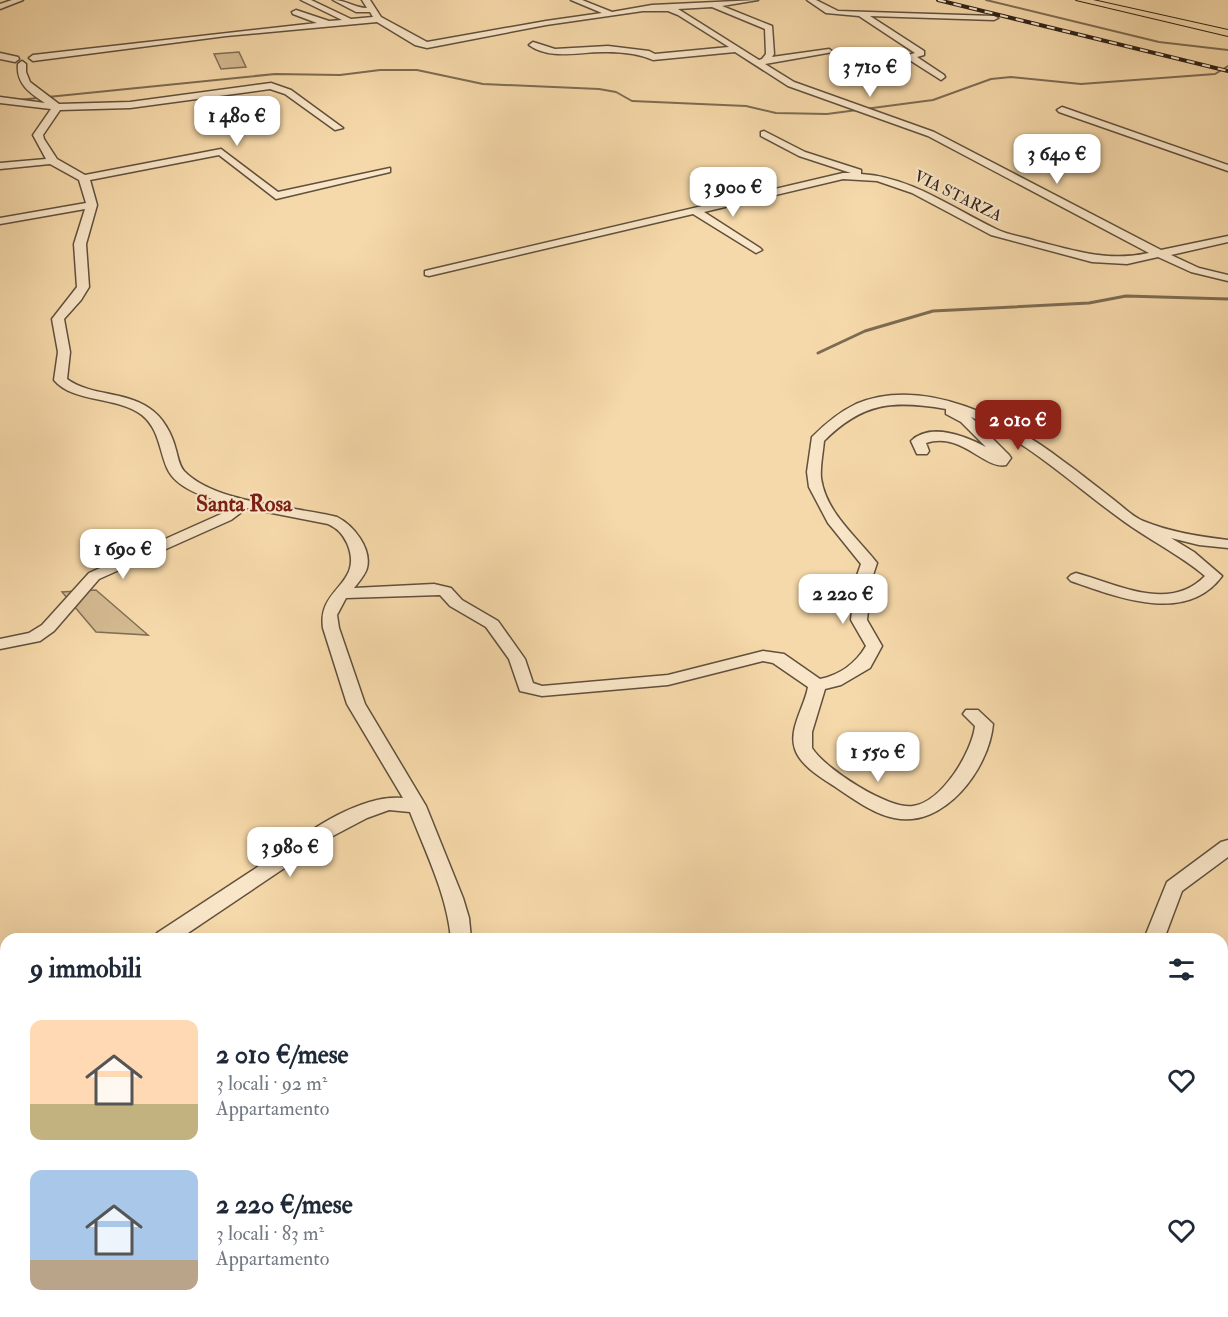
<!DOCTYPE html>
<html lang="it">
<head>
<meta charset="utf-8">
<style>
	body { margin:0; font-family:"IM FELL Double Pica",serif; background:#f6f6f7; color:#1f2937; height:100vh; display:flex; flex-direction:column; font-size:22px; white-space:nowrap }
	* { box-sizing:border-box; margin:0 }
	p { font-size:20px; color:#747a83 }
	.icon { flex:none; width:33px; height:33px; fill:none; stroke:currentColor; stroke-width:2; stroke-linecap:round; stroke-linejoin:round }
	.map { position:relative; flex:1; overflow:hidden }
	.drawer { position:absolute; left:0px; top:933px; width:1228px; height:384px; display:flex; flex-direction:column; background:#fff; border-radius:18px 18px 0 0; box-shadow:0 6px 24px #0002 }
	.drawer>* { flex:none }
	.price { position:absolute; translate:-50% -51px; padding:0 14px; border-radius:12px; background:#fff; color:#222; font-size:20px; line-height:39px; filter:drop-shadow(0 2px 3px #0008) }
	.price::after { content:''; position:absolute; left:50%; top:36px; width:18px; height:14px; margin-left:-9px; background:inherit; clip-path:polygon(0 0,100% 0,50% 100%) }
	.price.on { background:#8f2418; color:#fff }
	ul { padding:0; list-style:none }
	li { display:flex; align-items:center; gap:18px; height:150px; padding:0 30px }
	li span { display:grid; place-items:center; flex:none; width:168px; height:120px; border-radius:12px; color:#555 }
	li>.icon { margin-inline-start:auto }
	span .icon { width:72px; height:72px; fill:#fffc; stroke-width:1 }
	li b { font-size:26px }
	h2 { display:flex; justify-content:space-between; align-items:center; height:72px; padding:0 30px; font-size:26px }
	.map>svg:first-child { display:block }
	.green { fill:#d4ba91; stroke:#816e55; stroke-width:1.5 }
	.lines { fill:none; stroke-linecap:round; stroke-linejoin:round }
	.stream-far1 { stroke:#7d6b53; stroke-width:2 }
	.stream { stroke:#7d6b53; stroke-width:3 }
	.minor-casing { stroke:#60503d; stroke-width:3 }
	.major-casing { stroke:#2e2219; stroke-width:2 }
	.minor { fill:#f9e6c8; fill-rule:evenodd }
	.major { fill:#f6d9aa; fill-rule:evenodd }
	.rail-casing { stroke:#2e2219; stroke-width:4 }
	.rail { stroke:#f9e6c8; stroke-width:2; stroke-dasharray:8; stroke-linecap:butt }
	.labels { text-anchor:middle; dominant-baseline:central; stroke-width:4.5; stroke-linejoin:round; paint-order:stroke }
	.far-street-label { font-size:16px; fill:#2e2219; stroke:#f9e6c8 }
	.quarter-label { font-size:22px; font-weight:bold; fill:#7a1f14; stroke:#f9e6c8 }
</style>
</head>
<body>
<div class="map">
<svg width="1228" height="1317" viewBox="0 0 1228 1317">
	<rect width="100%" height="100%" fill="#f6d9aa"/>
	<filter id="stains"><feTurbulence type="fractalNoise" baseFrequency=".00333" numOctaves="4"/><feColorMatrix values="0 0 0 0 .2 0 0 0 0 .09 0 0 0 0 .02 0 0 0 .5 -.17"/></filter>
	<radialGradient id="worn" r=".72"><stop offset=".6" stop-color="#630" stop-opacity="0"/><stop offset="1" stop-color="#630" stop-opacity=".3"/></radialGradient>
	<g class="green">
		<path d="M239,52L246,67L221,69L214,54Z"/>
		<path d="M96,590L148,635L96,632L62,592Z"/>
	</g>
	<g class="lines">
		<g class="stream-far1">
			<path d="M986,0L1159,42L1228,50"/>
			<path d="M18,100L275,74L340,75L380,70H417L483,84L599,89L616,92L632,101L746,106L776,113L827,114L933,100L991,79L1011,77L1081,84L1215,74L1228,66"/>
		</g>
		<path class="stream" d="M818,353L865,331L933,311L1089,303L1126,296L1228,299"/>
		<g class="minor-casing">
			<g id="minor">
				<path d="M12,0H23L0,9V4Z"/>
				<path d="M301,0H311L351,19L373,17L370,12H356L333,0C346,0 355,8 367,8L362,0H370L381,17L427,42L546,21L602,13L571,0H582L612,12L652,5L758,0L722,6L772,26L774,54L772,57L829,49L833,52L765,64L794,82L934,132L1161,250L1228,236V242L1171,255L1199,268L1228,275V281L1191,272L1158,257L1127,264L1092,262L991,235L912,193L877,181L843,179L704,212L760,248L762,250L756,253L693,214L429,276L425,275V271L429,270L843,173H851L799,156L761,136V132L764,131L805,152L861,170V174C911,177 952,208 996,229C1008,235 1023,237 1036,241C1076,251 1108,262 1149,253L928,136L788,86L735,52L653,60C640,54 622,52 607,52C581,51 551,61 529,45L533,42L555,49L608,46L649,51L655,54L729,47L678,15L668,11H643L546,25L427,48L415,45L377,22L226,36L33,61L29,58L33,55L317,23L293,14L292,12L296,10L329,21L342,20ZM712,7L765,29L766,54L762,59L759,60L678,9Z"/>
				<path d="M807,0H816L838,11L994,16L998,18L994,20L870,16L924,51V55L917,57L944,75L945,77L941,80L908,59V55L915,53L859,16L826,13Z"/>
				<path d="M0,53L18,57L19,59L15,62L0,59Z"/>
				<path d="M22,61L26,64V72L30,82L59,104L130,102L271,83L291,90L343,128L335,130L285,94L270,89L130,108L60,110L43,135L44,139L57,159L85,175L221,149L278,192L390,168V172L276,199L219,155L90,180L97,205L86,244L89,287L81,300L64,319L70,352L67,379C90,396 124,391 149,408C163,417 172,434 176,450C178,457 179,465 184,471C216,504 294,506 337,517C353,525 372,548 367,568C365,575 358,583 354,588L434,584L451,588L462,600L498,621L525,659L533,683L542,686L668,675L763,651L784,654L820,679C840,675 856,663 866,646L851,620L855,581L861,564L828,523L809,487L807,472L812,437C825,424 839,412 856,404C924,375 1010,420 1063,461C1080,473 1097,487 1114,500C1123,507 1133,517 1143,521C1170,532 1200,537 1228,540V548L1199,545L1171,538L1194,552L1222,576C1186,625 1117,597 1071,581L1068,578L1071,575L1076,573C1117,584 1169,613 1205,576C1179,554 1149,540 1122,520C1072,484 1028,441 971,417L1009,455L1011,458L1006,465C985,470 961,431 926,443L929,451L927,454H917L911,441C930,422 966,436 986,447L961,422L946,414V409C893,400 863,402 824,441C823,453 820,466 821,478C826,513 857,537 877,563L871,581L867,620L882,646L870,668L841,685L825,689L812,732V748C825,769 889,810 913,806C942,802 972,752 975,726L963,714L966,710H978L993,724C989,769 944,829 894,818C873,814 852,798 834,786C820,777 800,765 795,749C788,729 805,706 808,687L773,663L763,661L668,685L542,696L520,691L509,659L486,627L450,606L440,595L346,598L337,615L339,628L365,704L426,806L463,898L469,918L471,939H451C447,895 426,853 410,812L389,810L367,818L329,838L179,939H154L157,933C189,912 221,891 253,870C292,844 354,793 403,798L347,704L323,628C317,587 365,585 347,543C342,533 338,529 328,524L247,508L231,520L99,579L54,631L40,641L0,649V639L29,633L42,625L89,573L221,514L234,505C212,499 177,491 167,468C159,449 159,429 142,415C117,396 73,403 54,380L58,352L52,319L77,287L74,244L85,209L0,224V218L86,203L79,180L50,164L0,169V163L46,159L33,135L51,109L0,103V97L45,103C30,93 16,84 18,64Z"/>
				<path d="M1062,107L1228,165V171L1059,112L1057,110Z"/>
				<path d="M1228,840V857L1182,891L1164,939H1144L1167,882L1221,842Z"/>
				<path d="M6,1023V1042L0,1044V1025Z"/>
				<path d="M406,1311H432L433,1317H407Z"/>
				<path d="M955,1311H981L983,1317H957Z"/>
			</g>
		</g>
		<g class="major-casing">
			<path id="major" d="M1076,0H1093L1228,30V36Z"/>
		</g>
		<use href="#minor" class="minor"/>
		<use href="#major" class="major"/>
		<g class="rail-casing">
			<path id="rail" d="M938,0L1228,71"/>
		</g>
		<use href="#rail" class="rail"/>
	</g>
	<g class="labels">
		<g class="far-street-label">
			<text transform="translate(958 196) rotate(26)">VIA STARZA</text>
		</g>
		<g class="quarter-label">
			<text x="244" y="504">Santa Rosa</text>
		</g>
	</g>
	<rect width="100%" height="100%" filter="url(#stains)"/>
	<rect width="100%" height="100%" fill="url(#worn)"/>
</svg>
<b class="price" style="left:870px;top:98px">3 710 €</b>
<b class="price" style="left:237px;top:147px">1 480 €</b>
<b class="price" style="left:1057px;top:185px">3 640 €</b>
<b class="price" style="left:733px;top:218px">3 900 €</b>
<b class="price on" style="left:1018px;top:451px">2 010 €</b>
<b class="price" style="left:123px;top:580px">1 690 €</b>
<b class="price" style="left:843px;top:625px">2 220 €</b>
<b class="price" style="left:878px;top:783px">1 550 €</b>
<b class="price" style="left:290px;top:878px">3 980 €</b>
<section class="drawer">
<h2>9 immobili<svg class="icon" aria-label="filters" viewBox="0 0 24 24"><path d="M4 7h16M4 17h16"/><circle cx="9" cy="7" r="2"/><circle cx="15" cy="17" r="2"/></svg></h2>
<ul>
<li><span style="background:linear-gradient(#ffd9b3 70%,#c2b280 0)"><svg class="icon" aria-label="home" viewBox="0 0 24 24"><path d="M3 11l9-7 9 7M6 9v11h12V9"/></svg></span><div><b>2 010 €/mese</b><p>3 locali · 92 m²</p><p>Appartamento</p></div><svg class="icon" aria-label="heart" viewBox="0 0 24 24"><path d="M12 20l-8-8c-3-5 5-10 8-4 3-6 11-1 8 4z"/></svg></li>
<li><span style="background:linear-gradient(#a9c7e8 75%,#b9a48a 0)"><svg class="icon" aria-label="home" viewBox="0 0 24 24"><path d="M3 11l9-7 9 7M6 9v11h12V9"/></svg></span><div><b>2 220 €/mese</b><p>3 locali · 83 m²</p><p>Appartamento</p></div><svg class="icon" aria-label="heart" viewBox="0 0 24 24"><path d="M12 20l-8-8c-3-5 5-10 8-4 3-6 11-1 8 4z"/></svg></li>
</ul>
</section>
</div>
</body>
</html>
